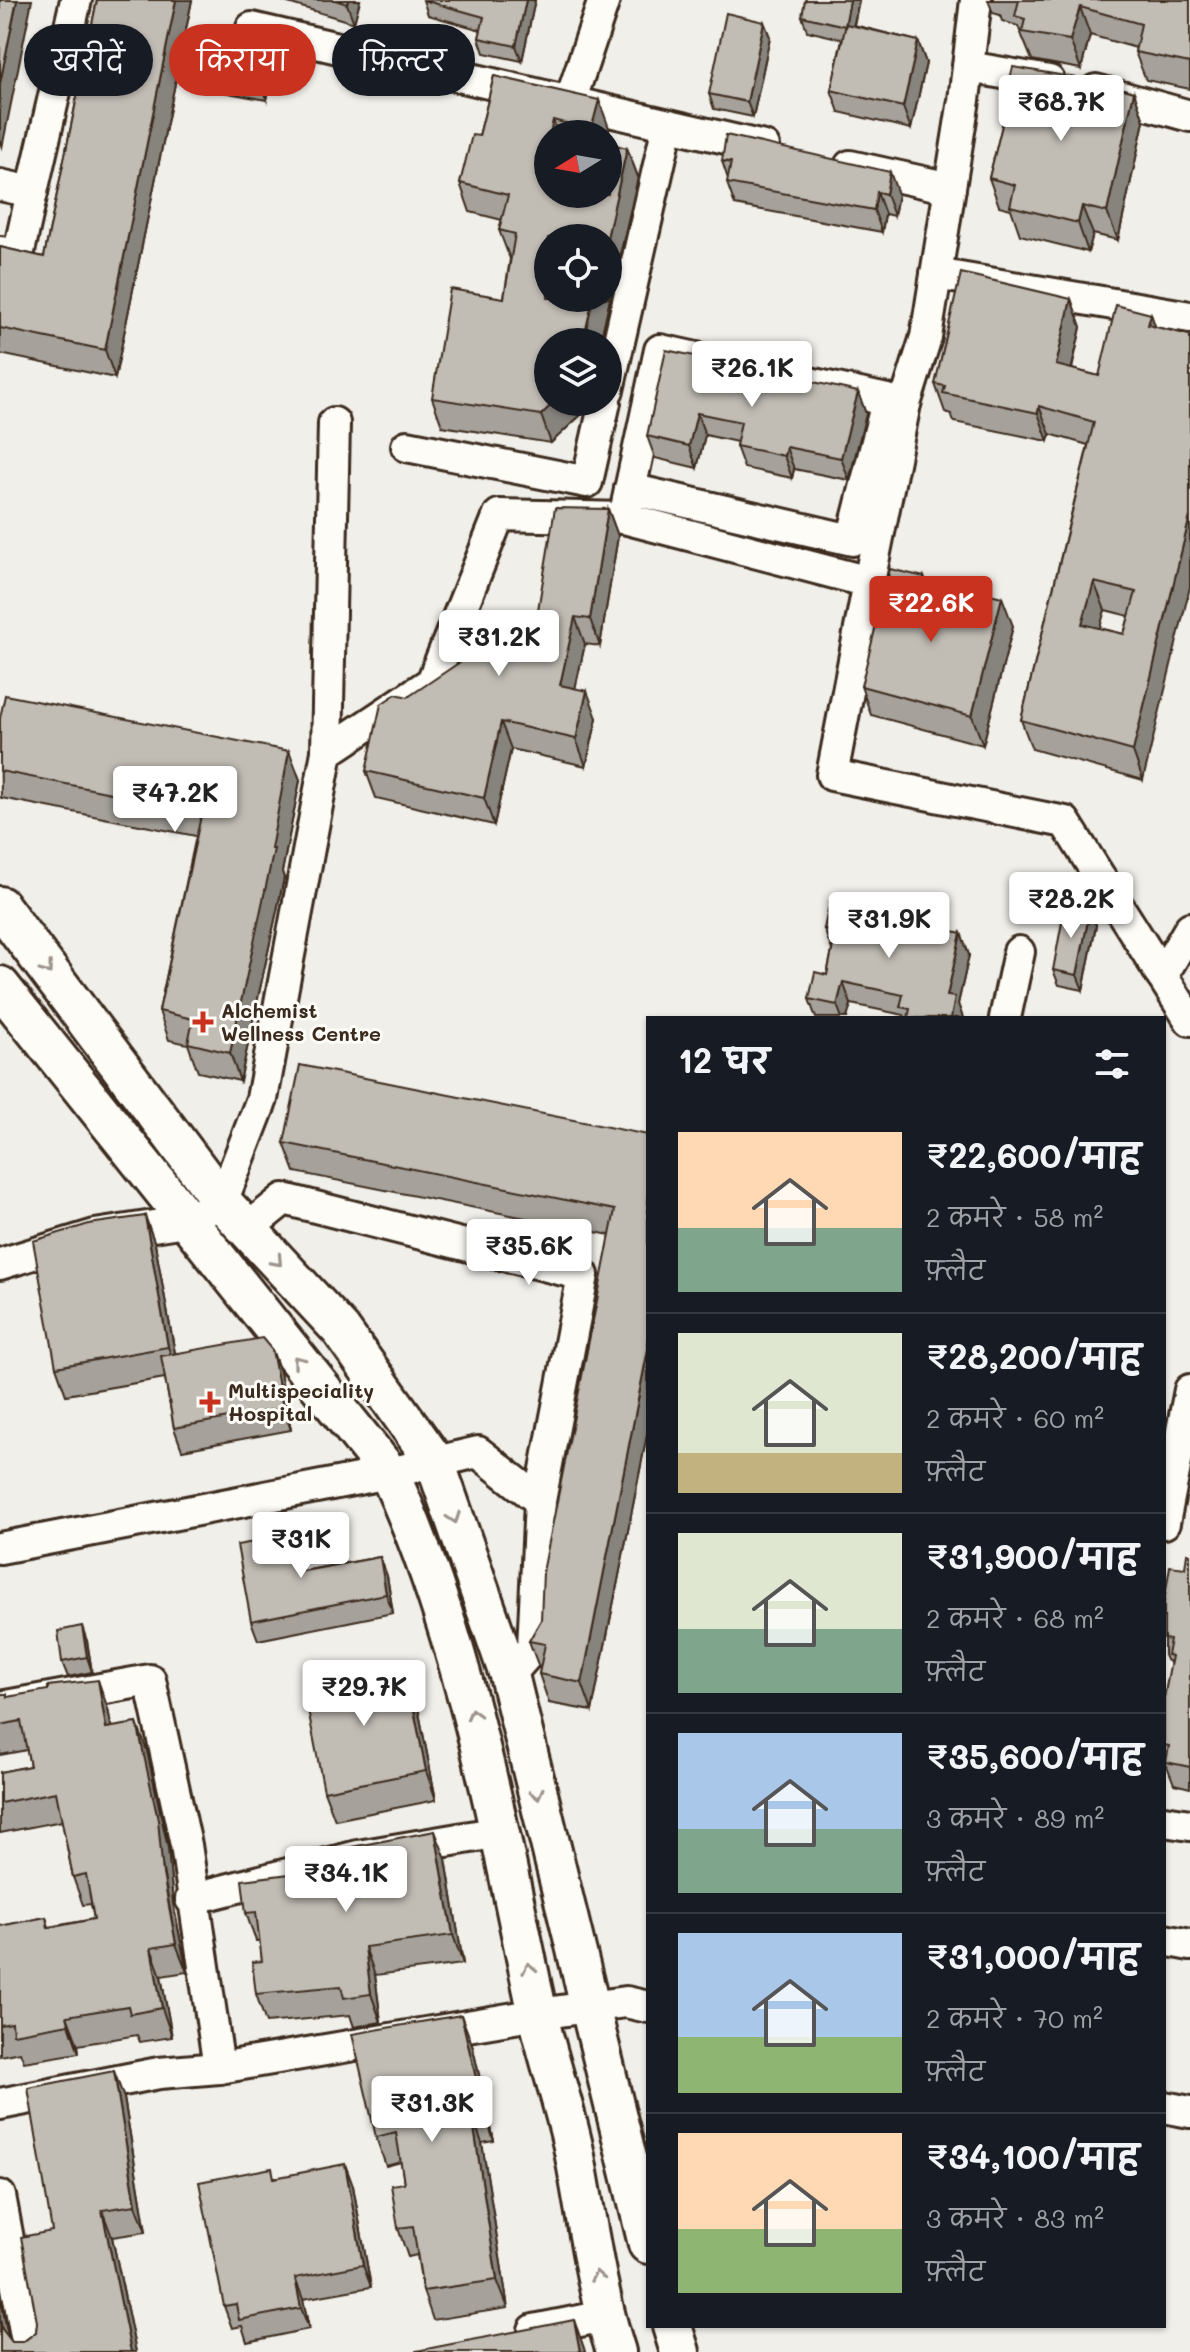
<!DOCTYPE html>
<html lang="hi">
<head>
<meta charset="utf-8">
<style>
	body { margin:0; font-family:Mali,"Playpen Sans Deva",sans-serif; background:#242831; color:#f1f3f6; height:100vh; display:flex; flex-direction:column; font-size:30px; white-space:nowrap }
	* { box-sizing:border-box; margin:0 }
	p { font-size:26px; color:#9ea1a6 }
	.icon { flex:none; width:44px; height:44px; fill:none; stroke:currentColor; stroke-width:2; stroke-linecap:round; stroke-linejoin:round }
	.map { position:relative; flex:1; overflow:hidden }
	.sheet { position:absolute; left:646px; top:1016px; width:520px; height:1312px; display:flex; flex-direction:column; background:#171b24; border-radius:0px; box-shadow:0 2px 6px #0004 }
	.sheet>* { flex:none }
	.hud { position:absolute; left:24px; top:24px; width:502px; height:72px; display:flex; gap:16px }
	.needle { width:52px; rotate:259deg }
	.buttons { position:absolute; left:534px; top:120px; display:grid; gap:16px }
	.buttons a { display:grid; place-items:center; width:88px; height:88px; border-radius:50%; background:#171b24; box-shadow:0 2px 6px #0004; font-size:40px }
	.price { position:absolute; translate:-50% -68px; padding:0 18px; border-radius:8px; background:#fff; color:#222; font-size:26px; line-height:52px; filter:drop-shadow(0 2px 4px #0008) }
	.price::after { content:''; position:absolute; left:50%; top:48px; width:24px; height:18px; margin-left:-12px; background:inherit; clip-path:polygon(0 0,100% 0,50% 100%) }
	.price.on { background:#c8321e; color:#fff }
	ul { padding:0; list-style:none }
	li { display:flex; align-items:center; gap:24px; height:200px; padding:0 32px }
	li+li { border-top:2px solid #363941 }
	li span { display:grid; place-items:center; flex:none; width:224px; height:160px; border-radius:0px; color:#555 }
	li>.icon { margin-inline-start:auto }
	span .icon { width:96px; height:96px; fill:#fffc; stroke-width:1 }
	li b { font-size:34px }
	h2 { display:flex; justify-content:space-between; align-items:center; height:96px; padding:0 32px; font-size:34px }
	.tag { padding:0 28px; border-radius:36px; background:#171b24; box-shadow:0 2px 6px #0004; font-size:28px; line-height:72px }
	.tag.on { background:#c8321e; color:#fff }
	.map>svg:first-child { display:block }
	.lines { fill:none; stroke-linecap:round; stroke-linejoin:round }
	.minor-casing { stroke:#3b2a1e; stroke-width:36 }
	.major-casing { stroke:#3b2a1e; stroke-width:44 }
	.minor { stroke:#fdfcf7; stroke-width:30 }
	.major { stroke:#fdfcf7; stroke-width:38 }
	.wall { fill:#a6a29b; stroke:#3b2a1e; stroke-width:2; fill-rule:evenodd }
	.shaded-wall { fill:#87847e; stroke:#3b2a1e; stroke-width:2 }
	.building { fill:#c1bcb4; stroke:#3b2a1e; stroke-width:2; fill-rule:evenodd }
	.oneway { stroke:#9c938a }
	.poi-dot { fill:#c8321e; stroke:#fdfcf7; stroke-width:3 }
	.labels { text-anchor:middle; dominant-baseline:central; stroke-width:6; stroke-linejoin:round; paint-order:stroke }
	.poi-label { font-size:20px; font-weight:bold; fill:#3b2a1e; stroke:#fdfcf7; text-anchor:start }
</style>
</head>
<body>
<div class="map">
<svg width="1190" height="2352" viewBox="0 0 1190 2352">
	<rect width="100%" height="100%" fill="#f1efea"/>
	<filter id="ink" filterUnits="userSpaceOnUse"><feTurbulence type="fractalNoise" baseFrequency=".0125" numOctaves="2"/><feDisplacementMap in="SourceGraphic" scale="16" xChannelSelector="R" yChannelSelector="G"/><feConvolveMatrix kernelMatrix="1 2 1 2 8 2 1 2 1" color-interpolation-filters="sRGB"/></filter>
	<g filter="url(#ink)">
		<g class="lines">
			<g class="minor-casing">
				<g id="minor">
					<path d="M252,28L764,147"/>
					<path d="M968,67L1049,81"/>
					<path d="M1096,90L1190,116"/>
					<path d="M570,102L604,0"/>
					<path d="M850,166L950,188"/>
					<path d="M0,185L32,192L76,0"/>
					<path d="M0,252L18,256L32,192"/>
					<path d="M936,274L1190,317"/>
					<path d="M608,390L668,125"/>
					<path d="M407,446L587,482L605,402"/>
					<path d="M630,489L852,540L884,414"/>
					<path d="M624,518L660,350L905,404"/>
					<path d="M869,582L832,775L1065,822L1190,1020"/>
					<path d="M327,752L432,682L499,515L624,518L869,582L905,404L926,337L964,100L976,0"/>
					<path d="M1162,976L1190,928"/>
					<path d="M1005,1018L1019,952"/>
					<path d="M247,1229L284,1199L583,1275L540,1501L533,1648L509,1675"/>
					<path d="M0,1264L95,1235L186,1221L222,1202L262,1099L327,752L334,423"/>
					<path d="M1164,1523L1190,1390"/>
					<path d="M0,1548L389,1473L478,1452L540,1501"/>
					<path d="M0,1707L150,1680L186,1845L219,2068"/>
					<path d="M1164,1821L1190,1825"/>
					<path d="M191,1899L358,1856L500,1832"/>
					<path d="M1164,1940L1190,1945"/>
					<path d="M0,2104L159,2073L219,2068L538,2014L626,2002L648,2007"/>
					<path d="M1164,2107L1190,2112"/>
					<path d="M0,2196L29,2352"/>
					<path d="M534,2330L605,2316"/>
				</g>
			</g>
			<g class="major-casing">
				<g id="major">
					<path d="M0,906L222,1202L341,1330L435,1462L509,1675L648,2244"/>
					<path d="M0,986L389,1473C467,1643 498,1828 537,2010C547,2057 564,2103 574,2151C587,2218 595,2287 616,2352"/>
					<path d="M672,2326L680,2352"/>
				</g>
			</g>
			<use href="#minor" class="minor"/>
			<use href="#major" class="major"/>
		</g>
		<g class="wall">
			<path d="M97,0H192L115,378L0,354V247L44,257Z"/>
			<path d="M278,0H360L354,23Z"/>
			<path d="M423,0H535L522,61L484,53L479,38L481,30L428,15Z"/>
			<path d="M859,0L854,25L918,41L926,63L911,129L839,112L831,90L842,39L807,31L802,16Z"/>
			<path d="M988,0H1190V89L1146,80L1135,52L1136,48L1090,35L1081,69L1032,60L1018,26L1002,21L1000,15L993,13Z"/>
			<path d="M764,22L770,37L753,117L714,109L709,94Z"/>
			<path d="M275,58L267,100L223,92L218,77Z"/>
			<path d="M494,76L609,128L608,134H548V194H608L627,148L638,177L548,402H587L585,411L551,443L442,426L432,398L504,298L510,259L499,230L502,220L470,212L460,183L479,136Z"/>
			<path d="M1134,92L1144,121L1118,240L1093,234L1088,252L1020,235L1011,209L999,206L989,178L1004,118L1002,112Z"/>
			<path d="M722,161L898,194L894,216L885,214L882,232L735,205L727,183L728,179Z"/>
			<path d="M1071,299L1081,327L1072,369L1099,376L1151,314L1155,327L1143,780L1032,749L1021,720L1088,445L1050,434L1048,441L954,422L951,414L945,412L935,384ZM1105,610L1129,616L1124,634L1099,628Z"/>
			<path d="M709,359L717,383L747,390L858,392L866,414L849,480L794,469L792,478L744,468L736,446L737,442L705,435L697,468L655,458L647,436Z"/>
			<path d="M608,509L618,536L600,646L585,644L575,688L597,718L586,766L511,749L494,825L376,798L366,771L408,697L535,628Z"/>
			<path d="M924,577L929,590L1013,626L983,745L871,715L861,686Z"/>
			<path d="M0,718L289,751L300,780L282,872L284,878L240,1081L198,1072L188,1044L169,1040L159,1011L196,836L1,798Z"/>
			<path d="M1090,910L1096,925L1083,990L1059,985L1053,970Z"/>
			<path d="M824,929L961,933L969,955L958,1004L963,1018H905L904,1015L851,1004L847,1018H816L809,999L827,975L832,950Z"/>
			<path d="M648,1135V1430L592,1711L549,1703L539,1674L540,1670L529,1641L541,1620L610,1235L295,1172L284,1143Z"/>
			<path d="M145,1216L155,1244L175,1353L272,1350L280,1372L291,1430L182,1450L174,1428L165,1378L66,1395L56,1367Z"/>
			<path d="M292,1535L298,1554L302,1571L380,1557L387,1576L393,1613L258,1640L251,1621Z"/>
			<path d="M1190,1554V1788L1174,1784L1167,1766H1164V1698L1171,1665L1169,1661L1166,1660L1164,1655V1602L1185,1568Z"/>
			<path d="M87,1641L92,1672L68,1677L62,1662Z"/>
			<path d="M405,1664L415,1692L436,1800L335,1820L324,1791Z"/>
			<path d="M0,1694L8,1697L108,1709L111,1727L147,1751L168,1848L173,1903L187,1972L161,1976L172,2037L140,2042L137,2035L78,2045L79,2053L24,2062L20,2052L0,2056V1926L46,1917L49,1927L94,1919L91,1904L83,1905L73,1877L62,1821L0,1833V1772L30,1766L27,1750L0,1755Z"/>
			<path d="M446,1859L463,1964L375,1975L381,2022L354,2027L350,2015L266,2023L256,1994L262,1961L260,1941H256L246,1913Z"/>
			<path d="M472,2044L494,2141L482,2143L508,2308L433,2320L423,2291L417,2255L408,2257L398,2228L404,2183L401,2162L386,2166L376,2137Z"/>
			<path d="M124,2098L146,2232L112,2237L136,2352H0L8,2336L12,2342H23L36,2332L52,2231Z"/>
			<path d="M275,2177L353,2186L371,2287L303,2299L309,2329L247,2342L242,2326L232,2328L224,2306Z"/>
		</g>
		<g class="shaded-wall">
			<path d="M17,0H32L2,148L0,143V83Z"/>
			<path d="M176,0H192L115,378L105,350Z"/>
			<path d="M348,0H360L354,23L347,4Z"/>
			<path d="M526,0H535L522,61L516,46Z"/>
			<path d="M850,0H859L850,41L845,26Z"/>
			<path d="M1080,7L1090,35L1081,69L1070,40Z"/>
			<path d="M764,22L770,37L753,117L747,102Z"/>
			<path d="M918,41L926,63L911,129L903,107Z"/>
			<path d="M269,43L275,58L267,100L262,85Z"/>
			<path d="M1134,92L1144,121L1118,240L1107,212Z"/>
			<path d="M599,100L609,128L608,134H593L591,130Z"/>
			<path d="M553,120L558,134H550Z"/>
			<path d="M548,142V175L543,161Z"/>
			<path d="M627,148L638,177L600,342H583L593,298H608L607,238Z"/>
			<path d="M890,172L898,194L894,216L886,194Z"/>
			<path d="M877,192L885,214L882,232L874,210Z"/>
			<path d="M1082,206L1093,234L1088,252L1078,223Z"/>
			<path d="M1071,299L1081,327L1066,393L1056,365Z"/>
			<path d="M1151,314L1161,343L1148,325Z"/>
			<path d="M709,359L717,381L712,402L704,380Z"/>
			<path d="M858,392L866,414L849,480L841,458Z"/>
			<path d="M554,402H587L585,411L551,443L541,415Z"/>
			<path d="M1039,406L1050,434L1048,441L1038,413Z"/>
			<path d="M697,413L705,435L697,468L689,446Z"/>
			<path d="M786,447L794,469L792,478L784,456Z"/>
			<path d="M608,509L618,536L600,646L590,619Z"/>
			<path d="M1190,516V587L1143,780L1133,751Z"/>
			<path d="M924,577L935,606L922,588Z"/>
			<path d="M1094,582L1105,610L1093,652L1082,624Z"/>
			<path d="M1002,597L1013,626L983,745L972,716Z"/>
			<path d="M575,617L585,644L570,712L560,685Z"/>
			<path d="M587,691L597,718L586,766L576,739Z"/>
			<path d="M501,722L511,749L494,825L484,798Z"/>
			<path d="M289,751L300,780L282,872L284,878L240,1081L230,1053Z"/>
			<path d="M1090,910L1096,925L1083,990L1077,975Z"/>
			<path d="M961,933L969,955L958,1004L963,1018H951L947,996Z"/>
			<path d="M843,982L851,1004L847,1018H842L837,1005Z"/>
			<path d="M145,1216L155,1244L179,1375L168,1347Z"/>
			<path d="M648,1349V1430L592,1711L582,1683Z"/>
			<path d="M272,1350L280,1372L291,1430L283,1408Z"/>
			<path d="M292,1535L298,1554L305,1591L298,1572Z"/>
			<path d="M380,1557L387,1576L393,1613L386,1594Z"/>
			<path d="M82,1626L87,1641L92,1672L87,1657Z"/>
			<path d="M405,1664L415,1692L436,1800L426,1771Z"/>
			<path d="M98,1680L108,1709L117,1756L106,1728Z"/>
			<path d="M137,1723L147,1751L168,1848L173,1903L187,1972L176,1944Z"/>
			<path d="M435,1831L446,1859L463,1964L453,1935Z"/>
			<path d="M365,1947L375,1975L381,2022L371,1994Z"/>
			<path d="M151,1948L161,1976L172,2037L162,2008Z"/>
			<path d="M461,2015L472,2044L494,2141L484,2112Z"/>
			<path d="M67,2016L78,2045L79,2053L69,2024Z"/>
			<path d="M114,2071L124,2098L146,2232L136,2205Z"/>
			<path d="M472,2115L482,2143L508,2308L497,2280Z"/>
			<path d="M345,2164L353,2186L371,2287L363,2265Z"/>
			<path d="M102,2210L112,2237L136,2352H131Z"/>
			<path d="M295,2278L303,2299L309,2329L301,2308Z"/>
			<path d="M0,2294L11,2352L2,2329L0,2320Z"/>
			<path d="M574,2320L584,2348L585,2352H580Z"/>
		</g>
		<g class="building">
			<path d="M0,0H17L0,83Z"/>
			<path d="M97,0H176L105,350L0,328V247L44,257Z"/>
			<path d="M335,0H348L347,4Z"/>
			<path d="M423,0H526L516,46L479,38L484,17Z"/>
			<path d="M805,0H850L845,26L802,16Z"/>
			<path d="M1018,0H1190V63L1135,52L1141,24L1080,7L1070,40L1022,32L1025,19L1015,16L1019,0Z"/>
			<path d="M726,13L764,22L747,102L709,94Z"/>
			<path d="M846,24L918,41L903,107L831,90Z"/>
			<path d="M226,35L269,43L262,85L218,77Z"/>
			<path d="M1013,67L1100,82L1134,92L1107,212L1082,206L1078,223L1010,206L1015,185L989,178L1005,113L1002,112Z"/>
			<path d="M494,76L599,100L591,130L553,120L550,134H548V142L543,161L548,163V194H608V143L627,148L607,238H548V298H593L583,342H548V402H554L541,415L432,398L450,289L504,298L515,234L499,230L508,195L460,183L472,135L479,136Z"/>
			<path d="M726,135L890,172L886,194L877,192L874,210L727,183L731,162L722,161Z"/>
			<path d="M961,273L1071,299L1056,365L1099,376L1116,305L1151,314L1148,325L1189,335L1190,332V516L1133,751L1021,720L1094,422L1039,406L1038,413L943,393L945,386L935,384ZM1094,582L1136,592L1124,634L1082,624Z"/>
			<path d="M666,350L709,359L704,380L747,390L752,368L858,392L841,458L786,447L784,456L736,446L741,422L697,413L689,446L647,436Z"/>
			<path d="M555,508L608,509L590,619L575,617L560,685L587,691L576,739L501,722L484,798L366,771L381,704L396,694L408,697L518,623L535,628Z"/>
			<path d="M890,569L924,577L922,588L963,599L966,588L1002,597L972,716L861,686Z"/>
			<path d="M5,695L289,751L271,849H274L230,1053L188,1043L193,1019L159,1011L202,811L0,771V718Z"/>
			<path d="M830,900L961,933L947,996L955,997L951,1018H908L910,1009L900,1007L903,995L843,982L837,1005L809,999L815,972L827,975L836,931L824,929Z"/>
			<path d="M1065,906L1090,910L1077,975L1053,970Z"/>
			<path d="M300,1065L648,1135V1349L582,1683L539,1674L545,1644L529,1641L541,1620L543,1572L615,1210L284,1143Z"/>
			<path d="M145,1216L168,1347L56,1367L33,1241L89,1224Z"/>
			<path d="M262,1338L272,1350L283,1408L174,1428L161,1356Z"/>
			<path d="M292,1535L298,1572L380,1557L386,1594L251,1621L237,1545Z"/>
			<path d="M1187,1553L1190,1554V1767L1166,1762L1169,1746L1164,1745V1698L1172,1656L1167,1655L1170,1640L1164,1639V1602L1170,1566L1185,1568Z"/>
			<path d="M82,1626L87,1657L62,1662L58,1631Z"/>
			<path d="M405,1664L426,1771L324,1791L303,1684Z"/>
			<path d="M98,1680L106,1728L137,1723L158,1820L163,1874L176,1944L151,1948L162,2008L130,2014L128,2006L67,2016L69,2024L13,2034L12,2023L0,2025V1926L46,1917L48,1928L94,1919L86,1874L73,1877L56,1792L0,1803V1772L30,1766L21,1721L0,1725V1694H7V1697L48,1690V1686Z"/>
			<path d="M435,1831L453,1935L365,1947L371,1994L344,1998L341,1986L256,1994L252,1962L262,1961L256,1912L246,1913L242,1880L322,1870L320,1853Z"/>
			<path d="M461,2015L484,2112L472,2115L497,2280L423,2291L413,2226L398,2228L391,2185L404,2183L396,2132L376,2137L352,2034Z"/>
			<path d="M114,2071L136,2205L102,2210L131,2352H0V2320L2,2329L12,2342H23L36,2332L37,2322L21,2237L52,2231L28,2088Z"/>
			<path d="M345,2164L363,2265L295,2278L301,2308L239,2320L236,2304L224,2306L199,2182L272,2168L274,2178Z"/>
			<path d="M574,2320L580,2352H416V2351Z"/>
		</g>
		<defs><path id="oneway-chevron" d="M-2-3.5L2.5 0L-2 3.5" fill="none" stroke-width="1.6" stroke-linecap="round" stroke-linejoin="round" transform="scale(2)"/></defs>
		<g class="oneway">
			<use href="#oneway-chevron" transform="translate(47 969) rotate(53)"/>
			<use href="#oneway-chevron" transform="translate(277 1261) rotate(47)"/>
			<use href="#oneway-chevron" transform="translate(298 1361) rotate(-129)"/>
			<use href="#oneway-chevron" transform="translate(454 1518) rotate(71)"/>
			<use href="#oneway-chevron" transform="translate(473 1714) rotate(-105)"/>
			<use href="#oneway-chevron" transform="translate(537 1794) rotate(77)"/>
			<use href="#oneway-chevron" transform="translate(529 1968) rotate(-102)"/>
			<use href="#oneway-chevron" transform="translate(597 2276) rotate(-101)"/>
		</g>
	</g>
	<g class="poi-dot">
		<path d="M199 1010h8v8h8v8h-8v8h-8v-8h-8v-8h8z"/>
		<path d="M206 1390h8v8h8v8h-8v8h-8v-8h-8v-8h8z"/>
	</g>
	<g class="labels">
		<g class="poi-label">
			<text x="221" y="1010">Alchemist<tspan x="221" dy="23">Wellness Centre</tspan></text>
			<text x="228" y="1390">Multispeciality<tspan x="228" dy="23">Hospital</tspan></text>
		</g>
	</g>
</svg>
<div class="buttons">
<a><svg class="needle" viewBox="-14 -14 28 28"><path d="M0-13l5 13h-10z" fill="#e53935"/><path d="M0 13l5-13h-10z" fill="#9ea1a6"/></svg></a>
<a><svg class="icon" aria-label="locate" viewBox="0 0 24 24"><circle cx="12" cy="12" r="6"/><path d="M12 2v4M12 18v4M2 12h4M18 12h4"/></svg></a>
<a><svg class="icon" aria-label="layers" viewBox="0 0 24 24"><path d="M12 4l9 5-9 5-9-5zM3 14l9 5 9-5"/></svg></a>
</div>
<b class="price" style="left:1061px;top:143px">₹68.7K</b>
<b class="price" style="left:752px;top:409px">₹26.1K</b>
<b class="price on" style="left:931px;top:644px">₹22.6K</b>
<b class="price" style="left:499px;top:678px">₹31.2K</b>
<b class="price" style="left:175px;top:834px">₹47.2K</b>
<b class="price" style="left:1071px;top:940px">₹28.2K</b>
<b class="price" style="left:889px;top:960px">₹31.9K</b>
<b class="price" style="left:529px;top:1287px">₹35.6K</b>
<b class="price" style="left:301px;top:1580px">₹31K</b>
<b class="price" style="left:364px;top:1728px">₹29.7K</b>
<b class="price" style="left:346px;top:1914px">₹34.1K</b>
<b class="price" style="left:432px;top:2144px">₹31.3K</b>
<div class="hud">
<a class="tag">खरीदें</a>
<a class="tag on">किराया</a>
<a class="tag">फ़िल्टर</a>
</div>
<section class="sheet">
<h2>12 घर<svg class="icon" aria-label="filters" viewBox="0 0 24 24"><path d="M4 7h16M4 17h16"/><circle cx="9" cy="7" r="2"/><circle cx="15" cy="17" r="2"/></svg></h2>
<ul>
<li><span style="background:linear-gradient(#ffd9b3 60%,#7fa58c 0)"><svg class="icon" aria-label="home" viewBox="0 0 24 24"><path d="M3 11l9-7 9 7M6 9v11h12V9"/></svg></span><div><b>₹22,600/माह</b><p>2 कमरे · 58 m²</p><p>फ़्लैट</p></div></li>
<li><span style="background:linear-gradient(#dfe7d0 75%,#c2b280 0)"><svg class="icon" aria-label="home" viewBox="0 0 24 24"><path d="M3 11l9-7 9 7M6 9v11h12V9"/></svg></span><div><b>₹28,200/माह</b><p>2 कमरे · 60 m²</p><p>फ़्लैट</p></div></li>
<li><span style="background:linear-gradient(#dfe7d0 60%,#7fa58c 0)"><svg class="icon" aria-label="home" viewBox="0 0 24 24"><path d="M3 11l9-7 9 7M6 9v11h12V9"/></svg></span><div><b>₹31,900/माह</b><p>2 कमरे · 68 m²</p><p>फ़्लैट</p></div></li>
<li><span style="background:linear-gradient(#a9c7e8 60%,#7fa58c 0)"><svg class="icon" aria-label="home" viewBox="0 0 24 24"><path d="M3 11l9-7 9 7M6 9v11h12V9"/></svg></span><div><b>₹35,600/माह</b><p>3 कमरे · 89 m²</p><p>फ़्लैट</p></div></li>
<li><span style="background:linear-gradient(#a9c7e8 65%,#8fb573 0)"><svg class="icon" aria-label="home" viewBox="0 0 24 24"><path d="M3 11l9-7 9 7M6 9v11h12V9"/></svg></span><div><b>₹31,000/माह</b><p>2 कमरे · 70 m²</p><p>फ़्लैट</p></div></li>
<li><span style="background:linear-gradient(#ffd9b3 60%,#8fb573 0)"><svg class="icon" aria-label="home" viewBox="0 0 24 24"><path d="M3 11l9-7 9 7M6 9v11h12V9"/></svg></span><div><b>₹34,100/माह</b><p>3 कमरे · 83 m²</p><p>फ़्लैट</p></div></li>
</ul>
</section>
</div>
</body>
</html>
